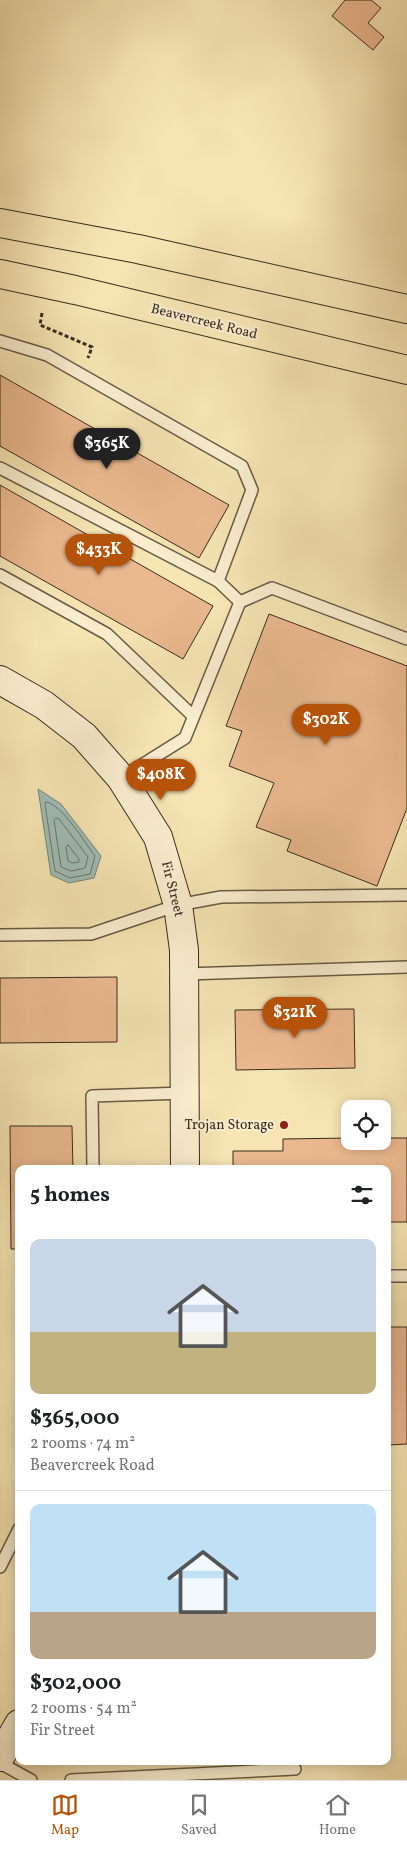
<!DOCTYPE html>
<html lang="en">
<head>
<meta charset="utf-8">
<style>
	body { margin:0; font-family:Vollkorn,serif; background:#f6f6f6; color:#202124; height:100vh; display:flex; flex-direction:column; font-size:19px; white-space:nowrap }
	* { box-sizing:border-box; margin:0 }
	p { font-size:16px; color:#757577 }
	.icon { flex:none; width:28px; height:28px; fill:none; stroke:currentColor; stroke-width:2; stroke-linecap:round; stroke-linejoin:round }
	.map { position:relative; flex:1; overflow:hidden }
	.sheet { position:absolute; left:15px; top:1165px; width:376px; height:600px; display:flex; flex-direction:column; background:#fff; border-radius:10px; box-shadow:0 2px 12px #0003 }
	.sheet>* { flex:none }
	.fabs { position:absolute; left:341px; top:1100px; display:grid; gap:10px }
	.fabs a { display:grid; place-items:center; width:50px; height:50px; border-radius:10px; background:#fff; box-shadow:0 2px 12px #0003; font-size:25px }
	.price { position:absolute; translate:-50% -42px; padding:0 11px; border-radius:18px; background:#b45309; color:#fff; font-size:16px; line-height:32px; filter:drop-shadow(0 1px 2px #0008) }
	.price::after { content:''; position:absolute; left:50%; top:30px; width:15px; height:11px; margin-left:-8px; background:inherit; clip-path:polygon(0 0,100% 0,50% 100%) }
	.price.selected { background:#222; color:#fff }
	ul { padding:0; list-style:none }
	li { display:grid; align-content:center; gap:10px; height:265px; padding:0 15px }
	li+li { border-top:1px solid #e0e0e0 }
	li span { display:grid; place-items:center; height:155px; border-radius:10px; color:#555 }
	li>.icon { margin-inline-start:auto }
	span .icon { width:90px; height:90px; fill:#fffc; stroke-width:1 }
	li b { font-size:21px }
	h2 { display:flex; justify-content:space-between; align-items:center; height:60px; padding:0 15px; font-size:21px }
	.tabs { display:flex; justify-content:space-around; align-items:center; height:70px; border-top:1px solid #e0e0e0; background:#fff; font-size:14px; color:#757577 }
	.tabs a { display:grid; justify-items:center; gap:2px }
	.tabs .selected { color:#b45309 }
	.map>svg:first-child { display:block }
	.water { fill:#9fbdb5; stroke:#768379 }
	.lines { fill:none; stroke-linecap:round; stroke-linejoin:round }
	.shore { stroke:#6c746a; stroke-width:1 }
	.building { fill:#eab88e; stroke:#382c20 }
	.lane-casing { stroke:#685a45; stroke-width:14 }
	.secondary-casing { stroke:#382c20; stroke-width:30 }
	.primary-casing { stroke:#382c20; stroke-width:30 }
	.path { stroke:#382c20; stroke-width:3; stroke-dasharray:4 2.5; stroke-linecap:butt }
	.lane { stroke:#f9edce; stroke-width:11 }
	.secondary { stroke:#f9edce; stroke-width:28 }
	.primary { stroke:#f6e4b3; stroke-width:28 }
	.poi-dot { fill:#8f2418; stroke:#f9edce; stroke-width:2 }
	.labels { text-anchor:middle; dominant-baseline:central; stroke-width:4; stroke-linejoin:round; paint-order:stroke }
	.street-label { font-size:14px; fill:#382c20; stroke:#f9edce }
	.poi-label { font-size:14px; fill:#382c20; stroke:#f9edce; text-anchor:end }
</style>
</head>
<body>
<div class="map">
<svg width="407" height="1780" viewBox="0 0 407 1780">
	<rect width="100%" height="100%" fill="#f6e4b3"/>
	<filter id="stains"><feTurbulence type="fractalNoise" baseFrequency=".004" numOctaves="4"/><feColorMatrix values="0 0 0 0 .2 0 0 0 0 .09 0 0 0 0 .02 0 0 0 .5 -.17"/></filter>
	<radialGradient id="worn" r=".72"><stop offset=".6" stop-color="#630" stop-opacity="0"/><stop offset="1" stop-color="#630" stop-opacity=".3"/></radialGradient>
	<path class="water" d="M38,789L61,804L101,856L94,878L69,883L51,875Z"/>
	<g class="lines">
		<g class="shore">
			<path d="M46,802C62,804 85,843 95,856L90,874L70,878L55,871L45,804Z"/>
			<path d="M56,818L59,819L88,857L85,868L71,871L61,867L54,820Z"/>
			<path d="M68,845L79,859V862L72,863L68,861L66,848Z"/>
		</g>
	</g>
	<g class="building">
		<path d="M345,0H371L381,8L368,23L384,37L373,50L332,16Z"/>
		<path d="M0,375L229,505L199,558L0,446Z"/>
		<path d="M0,485L213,606L183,659L0,556Z"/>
		<path d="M269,614L407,666V808L377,886L287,851L291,840L256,827L274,783L229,766L242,731L226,726Z"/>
		<path d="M117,977V1042L0,1043V978Z"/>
		<path d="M354,1009L355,1068L236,1070L235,1010Z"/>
		<path d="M10,1126H72L73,1169H19V1249H11Z"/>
		<path d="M350,1138V1141H382V1138H407V1222H388V1169H233V1151H283V1139Z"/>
		<path d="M388,1327H407V1444L388,1445Z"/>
	</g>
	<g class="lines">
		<g class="lane-casing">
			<g id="lane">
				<path d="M0,341L47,355L242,466L252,490L218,581L240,602"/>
				<path d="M0,468L218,581"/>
				<path d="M0,575L107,634L193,716"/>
				<path d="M121,778L185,738L240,602L272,588L407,639"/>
				<path d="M0,935L91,934L178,905L221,897L407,895"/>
				<path d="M185,974L407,967"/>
				<path d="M93,1169L92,1096L185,1093"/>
				<path d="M388,1276H407"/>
				<path d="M0,1567L19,1529"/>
				<path d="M0,1763L31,1780"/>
				<path d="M71,1780L295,1769"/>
			</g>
		</g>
		<g class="secondary-casing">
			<g id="secondary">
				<path d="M0,680L44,705L84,736L121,778L158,837L178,905L184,950L185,1169"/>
				<path d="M0,1757L19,1724"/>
			</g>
		</g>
		<g class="primary-casing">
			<g id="primary">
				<path d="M0,223L138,249L407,309"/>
				<path d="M0,274L75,290L407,370"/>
			</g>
		</g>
		<path class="path" d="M42,313L40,325L92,347L88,358"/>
		<use href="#lane" class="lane"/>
		<use href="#secondary" class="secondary"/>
		<use href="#primary" class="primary"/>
	</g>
	<circle class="poi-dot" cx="284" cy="1125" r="5"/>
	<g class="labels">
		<g class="street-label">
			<text transform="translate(204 322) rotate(14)">Beavercreek Road</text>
			<text transform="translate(172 889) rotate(76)">Fir Street</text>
		</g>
		<g class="poi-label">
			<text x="274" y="1125">Trojan Storage</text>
		</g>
	</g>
	<rect width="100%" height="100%" filter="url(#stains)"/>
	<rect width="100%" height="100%" fill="url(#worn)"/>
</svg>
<div class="fabs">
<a><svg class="icon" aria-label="locate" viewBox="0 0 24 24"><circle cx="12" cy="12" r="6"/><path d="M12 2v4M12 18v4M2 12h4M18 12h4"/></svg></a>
</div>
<b class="price selected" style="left:107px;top:470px">$365K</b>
<b class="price" style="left:99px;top:576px">$433K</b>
<b class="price" style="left:326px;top:746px">$302K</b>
<b class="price" style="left:161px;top:801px">$408K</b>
<b class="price" style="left:295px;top:1039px">$321K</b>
<section class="sheet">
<h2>5 homes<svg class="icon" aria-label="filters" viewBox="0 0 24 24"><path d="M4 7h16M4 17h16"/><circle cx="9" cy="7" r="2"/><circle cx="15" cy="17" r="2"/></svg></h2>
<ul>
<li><span style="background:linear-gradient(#c9d6e8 60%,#c2b280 0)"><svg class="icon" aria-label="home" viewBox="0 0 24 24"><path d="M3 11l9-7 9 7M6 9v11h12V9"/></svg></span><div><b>$365,000</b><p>2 rooms · 74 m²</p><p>Beavercreek Road</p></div></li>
<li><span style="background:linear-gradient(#bfe0f5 70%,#b9a48a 0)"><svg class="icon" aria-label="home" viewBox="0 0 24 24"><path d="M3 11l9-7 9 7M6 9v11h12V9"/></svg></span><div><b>$302,000</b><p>2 rooms · 54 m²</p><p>Fir Street</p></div></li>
</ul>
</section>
</div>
<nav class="tabs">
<a class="selected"><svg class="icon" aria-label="map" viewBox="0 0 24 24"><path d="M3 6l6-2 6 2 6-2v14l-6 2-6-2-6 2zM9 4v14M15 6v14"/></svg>Map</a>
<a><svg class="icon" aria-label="saved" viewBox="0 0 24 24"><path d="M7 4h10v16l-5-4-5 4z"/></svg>Saved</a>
<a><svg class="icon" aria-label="home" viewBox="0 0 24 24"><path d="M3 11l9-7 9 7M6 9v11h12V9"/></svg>Home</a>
</nav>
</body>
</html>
